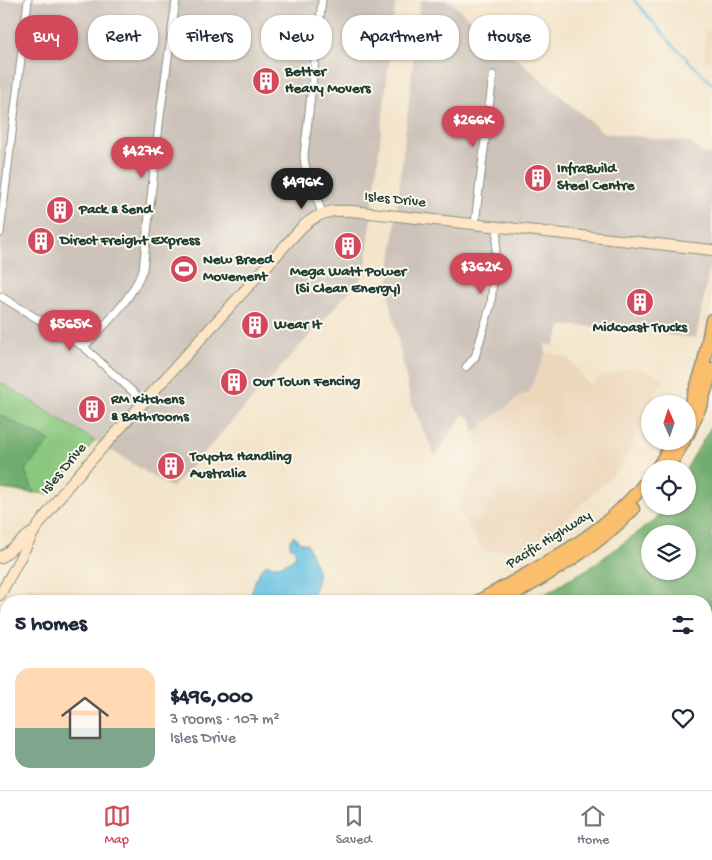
<!DOCTYPE html>
<html lang="en">
<head>
<meta charset="utf-8">
<style>
	body { margin:0; font-family:"Gochi Hand",sans-serif; background:#f6f6f7; color:#1f2937; height:100vh; display:flex; flex-direction:column; font-size:19px; white-space:nowrap }
	* { box-sizing:border-box; margin:0 }
	p { font-size:16px; color:#747a83 }
	.icon { flex:none; width:28px; height:28px; fill:none; stroke:currentColor; stroke-width:2; stroke-linecap:round; stroke-linejoin:round }
	.map { position:relative; flex:1; overflow:hidden }
	.panel { position:absolute; left:0px; top:595px; width:712px; height:195px; display:flex; flex-direction:column; background:#fff; border-radius:20px 20px 0 0; box-shadow:0 1px 4px #0004 }
	.panel>* { flex:none }
	.banner { position:absolute; left:15px; top:15px; width:682px; height:45px; display:flex; gap:10px }
	.needle { width:32px; rotate:357deg }
	.fabs { position:absolute; left:641px; top:395px; display:grid; gap:10px }
	.fabs a { display:grid; place-items:center; width:55px; height:55px; border-radius:50%; background:#fff; box-shadow:0 1px 4px #0004; font-size:25px }
	.price { position:absolute; translate:-50% -42px; padding:0 11px; border-radius:18px; background:#d1495b; color:#fff; font-size:16px; line-height:32px; filter:drop-shadow(0 1px 2px #0008) }
	.price::after { content:''; position:absolute; left:50%; top:30px; width:15px; height:11px; margin-left:-8px; background:inherit; clip-path:polygon(0 0,100% 0,50% 100%) }
	.price.on { background:#222; color:#fff }
	ul { padding:0; list-style:none }
	li { display:flex; align-items:center; gap:15px; height:125px; padding:0 15px }
	li+li { border-top:1px solid #e0e1e3 }
	li span { display:grid; place-items:center; flex:none; width:140px; height:100px; border-radius:15px; color:#555 }
	li>.icon { margin-inline-start:auto }
	span .icon { width:60px; height:60px; fill:#fffc; stroke-width:1 }
	li b { font-size:21px }
	h2 { display:flex; justify-content:space-between; align-items:center; height:60px; padding:0 15px; font-size:21px }
	.tag { padding:0 18px; border-radius:20px; background:#fff; box-shadow:0 1px 4px #0004; font-size:18px; line-height:45px }
	.tag.on { background:#d1495b; color:#fff }
	.dock { display:flex; justify-content:space-around; align-items:center; height:70px; border-top:1px solid #e0e1e3; background:#fff; font-size:14px; color:#747a83 }
	.dock a { display:grid; justify-items:center; gap:2px }
	.dock .on { color:#d1495b }
	.map>svg:first-child { display:block }
	.built { fill:#edd7bb }
	.industrial { fill:#ccc2b9 }
	.green { fill:#8ac87e; stroke:#548259 }
	.forest { fill:#6fac6d; stroke:#477450; fill-rule:evenodd }
	.water { fill:#63c0e2; stroke:#417e8b }
	.lines { fill:none; stroke-linecap:round; stroke-linejoin:round }
	.stream { stroke:#63c0e2; stroke-width:2 }
	.street-casing { stroke:#899180; stroke-width:9 }
	.secondary-casing { stroke:#899180; stroke-width:12 }
	.highway-casing { stroke:#899180; stroke-width:15 }
	.street { stroke:#fff; stroke-width:7 }
	.secondary { stroke:#fde5c5; stroke-width:10 }
	.highway { stroke:#fabe6d; stroke-width:12 }
	.labels { text-anchor:middle; dominant-baseline:central; stroke-width:4; stroke-linejoin:round; paint-order:stroke }
	.poi-label { font-size:15px; font-weight:bold; fill:#1f3d34; stroke:#fbf7ec; text-anchor:start }
	.street-label { font-size:15px; fill:#1f3d34; stroke:#fbf7ec }
</style>
</head>
<body>
<div class="map">
<svg width="712" height="790" viewBox="0 0 712 790">
	<rect width="100%" height="100%" fill="#fbf7ec"/>
	<filter id="ink" filterUnits="userSpaceOnUse"><feTurbulence type="fractalNoise" baseFrequency=".02" numOctaves="2"/><feDisplacementMap in="SourceGraphic" scale="10" xChannelSelector="R" yChannelSelector="G"/><feConvolveMatrix kernelMatrix="1 2 1 2 8 2 1 2 1" color-interpolation-filters="sRGB"/></filter>
	<filter id="wash" filterUnits="userSpaceOnUse"><feTurbulence type="fractalNoise" baseFrequency=".0096" numOctaves="4" result="noise"/><feDisplacementMap in="SourceGraphic" scale="20" xChannelSelector="R" yChannelSelector="G"/><feGaussianBlur stdDeviation="1.12" result="paint"/><feColorMatrix in="noise" values="0 0 0 0 0 0 0 0 0 0 0 0 0 0 0 0 0 1.4 0 .05"/><feComposite in="paint" operator="in"/></filter>
	<g filter="url(#wash)">
		<rect width="100%" height="100%" fill="#f3e5cb"/>
		<g class="built">
			<path d="M712,30V62L704,60L705,32Z"/>
			<path d="M546,352L569,358L589,385L599,377L633,367L663,378L621,467L538,546L484,552L458,509L474,472L476,432L523,394H528Z"/>
			<path d="M25,587L138,601H24Z"/>
			<path d="M282,784H342L341,790H272Z"/>
		</g>
		<g class="industrial">
			<path d="M0,0H396L365,274L172,488L0,382Z"/>
			<path d="M420,0H448L604,133L689,142L700,152L712,155V255L696,338L662,334L663,327L562,326L553,346L545,344L546,352L528,394H523L473,433L472,418L463,415L435,456L411,402L388,290Z"/>
		</g>
		<path class="green" d="M0,382L95,441L47,494L0,489Z"/>
		<g class="forest">
			<path d="M0,415L50,441L25,470L34,493L0,489Z"/>
			<path d="M712,425V683L706,682V601H533L592,566L656,519L664,506H688V469H686ZM650,534H688V571H650Z"/>
		</g>
		<path class="water" d="M294,535L299,542L307,544C317,567 324,579 308,601H282L270,594L256,595L250,600C253,588 256,571 267,564C278,569 286,564 296,556L295,550L290,546V541Z"/>
		<g class="lines">
			<g class="stream">
				<path d="M634,0L673,45L712,84"/>
				<path d="M412,784L415,790"/>
			</g>
		</g>
	</g>
	<g filter="url(#ink)">
		<g class="lines">
			<g class="street-casing">
				<g id="street">
					<path d="M322,0L304,155L305,165L322,213"/>
					<path d="M475,223L493,75"/>
					<path d="M0,233L28,0"/>
					<path d="M0,296L84,347L144,402"/>
					<path d="M84,347C107,322 131,301 143,269L160,116L176,0"/>
					<path d="M466,367L475,357L491,304L498,226"/>
					<path d="M294,784L293,789L295,790"/>
				</g>
			</g>
			<g class="secondary-casing">
				<g id="secondary">
					<path d="M0,558L30,534"/>
					<path d="M0,595L35,530L68,486L301,228C325,206 341,210 370,213L712,250"/>
					<path d="M0,687L6,696"/>
				</g>
			</g>
			<g class="highway-casing">
				<g id="highway">
					<path d="M688,412L703,368L712,320"/>
					<path d="M688,434L701,404L712,369"/>
					<path d="M657,469L674,441"/>
					<path d="M667,469L684,441"/>
					<path d="M479,601C542,565 605,536 650,477"/>
					<path d="M503,601C548,574 596,548 633,509"/>
					<path d="M170,790L174,784"/>
					<path d="M231,790L232,784"/>
				</g>
			</g>
			<use href="#street" class="street"/>
			<use href="#secondary" class="secondary"/>
			<use href="#highway" class="highway"/>
		</g>
	</g>
	<defs>
		<g id="building-disc" transform="scale(1.4375)"><circle r="9.5" fill="#d1495b" stroke="#fbf7ec"/><path d="M-4-6H4V6H1V3H-1V6H-4ZM-2.5-4.3h1.7v1.8h-1.7ZM.8-4.3h1.7v1.8H.8ZM-2.5-1h1.7V.8h-1.7ZM.8-1h1.7V.8H.8Z" fill="#fff"/></g>
		<g id="stadium-disc" transform="scale(1.4375)"><circle r="9.5" fill="#d1495b" stroke="#fbf7ec"/><path d="M0-5a6.5 5 0 1 0 0 10a6.5 5 0 1 0 0-10ZM-3.5-1.8h7v3.6h-7Z" fill="#fff"/></g>
	</defs>
	<g fill-rule="evenodd">
		<use href="#building-disc" x="266" y="81"/>
		<use href="#building-disc" x="538" y="178"/>
		<use href="#building-disc" x="60" y="210"/>
		<use href="#building-disc" x="41" y="241"/>
		<use href="#building-disc" x="348" y="246"/>
		<use href="#stadium-disc" x="184" y="269"/>
		<use href="#building-disc" x="640" y="302"/>
		<use href="#building-disc" x="255" y="325"/>
		<use href="#building-disc" x="234" y="382"/>
		<use href="#building-disc" x="92" y="409"/>
		<use href="#building-disc" x="171" y="466"/>
	</g>
	<g class="labels">
		<g class="poi-label">
			<text x="285" y="72">Better<tspan x="285" dy="17">Heavy Movers</tspan></text>
			<text x="557" y="169">InfraBuild<tspan x="557" dy="17">Steel Centre</tspan></text>
			<text x="79" y="210">Pack &amp; Send</text>
			<text x="60" y="241">Direct Freight Express</text>
			<text x="203" y="260">New Breed<tspan x="203" dy="17">Movement</tspan></text>
			<text x="348" y="272" text-anchor="middle">Mega Watt Power<tspan x="348" dy="17">(Si Clean Energy)</tspan></text>
			<text x="274" y="325">Wear It</text>
			<text x="640" y="328" text-anchor="middle">Midcoast Trucks</text>
			<text x="253" y="382">Our Town Fencing</text>
			<text x="111" y="400">RM Kitchens<tspan x="111" dy="17">&amp; Bathrooms</tspan></text>
			<text x="190" y="457">Toyota Handling<tspan x="190" dy="17">Australia</tspan></text>
		</g>
		<g class="street-label">
			<text transform="translate(395 200) rotate(6)">Isles Drive</text>
			<text transform="translate(64 469) rotate(-50)">Isles Drive</text>
			<text transform="translate(549 540) rotate(-32)">Pacific Highway</text>
		</g>
	</g>
</svg>
<div class="fabs">
<a><svg class="needle" viewBox="-14 -14 28 28"><path d="M0-13l5 13h-10z" fill="#e53935"/><path d="M0 13l5-13h-10z" fill="#747a83"/></svg></a>
<a><svg class="icon" aria-label="locate" viewBox="0 0 24 24"><circle cx="12" cy="12" r="6"/><path d="M12 2v4M12 18v4M2 12h4M18 12h4"/></svg></a>
<a><svg class="icon" aria-label="layers" viewBox="0 0 24 24"><path d="M12 4l9 5-9 5-9-5zM3 14l9 5 9-5"/></svg></a>
</div>
<b class="price" style="left:473px;top:148px">$266K</b>
<b class="price" style="left:142px;top:179px">$427K</b>
<b class="price on" style="left:302px;top:210px">$496K</b>
<b class="price" style="left:481px;top:295px">$362K</b>
<b class="price" style="left:70px;top:352px">$565K</b>
<div class="banner">
<a class="tag on">Buy</a>
<a class="tag">Rent</a>
<a class="tag">Filters</a>
<a class="tag">New</a>
<a class="tag">Apartment</a>
<a class="tag">House</a>
</div>
<section class="panel">
<h2>5 homes<svg class="icon" aria-label="filters" viewBox="0 0 24 24"><path d="M4 7h16M4 17h16"/><circle cx="9" cy="7" r="2"/><circle cx="15" cy="17" r="2"/></svg></h2>
<ul>
<li><span style="background:linear-gradient(#ffd9b3 60%,#7fa58c 0)"><svg class="icon" aria-label="home" viewBox="0 0 24 24"><path d="M3 11l9-7 9 7M6 9v11h12V9"/></svg></span><div><b>$496,000</b><p>3 rooms · 107 m²</p><p>Isles Drive</p></div><svg class="icon" aria-label="heart" viewBox="0 0 24 24"><path d="M12 20l-8-8c-3-5 5-10 8-4 3-6 11-1 8 4z"/></svg></li>
</ul>
</section>
</div>
<nav class="dock">
<a class="on"><svg class="icon" aria-label="map" viewBox="0 0 24 24"><path d="M3 6l6-2 6 2 6-2v14l-6 2-6-2-6 2zM9 4v14M15 6v14"/></svg>Map</a>
<a><svg class="icon" aria-label="saved" viewBox="0 0 24 24"><path d="M7 4h10v16l-5-4-5 4z"/></svg>Saved</a>
<a><svg class="icon" aria-label="home" viewBox="0 0 24 24"><path d="M3 11l9-7 9 7M6 9v11h12V9"/></svg>Home</a>
</nav>
</body>
</html>
